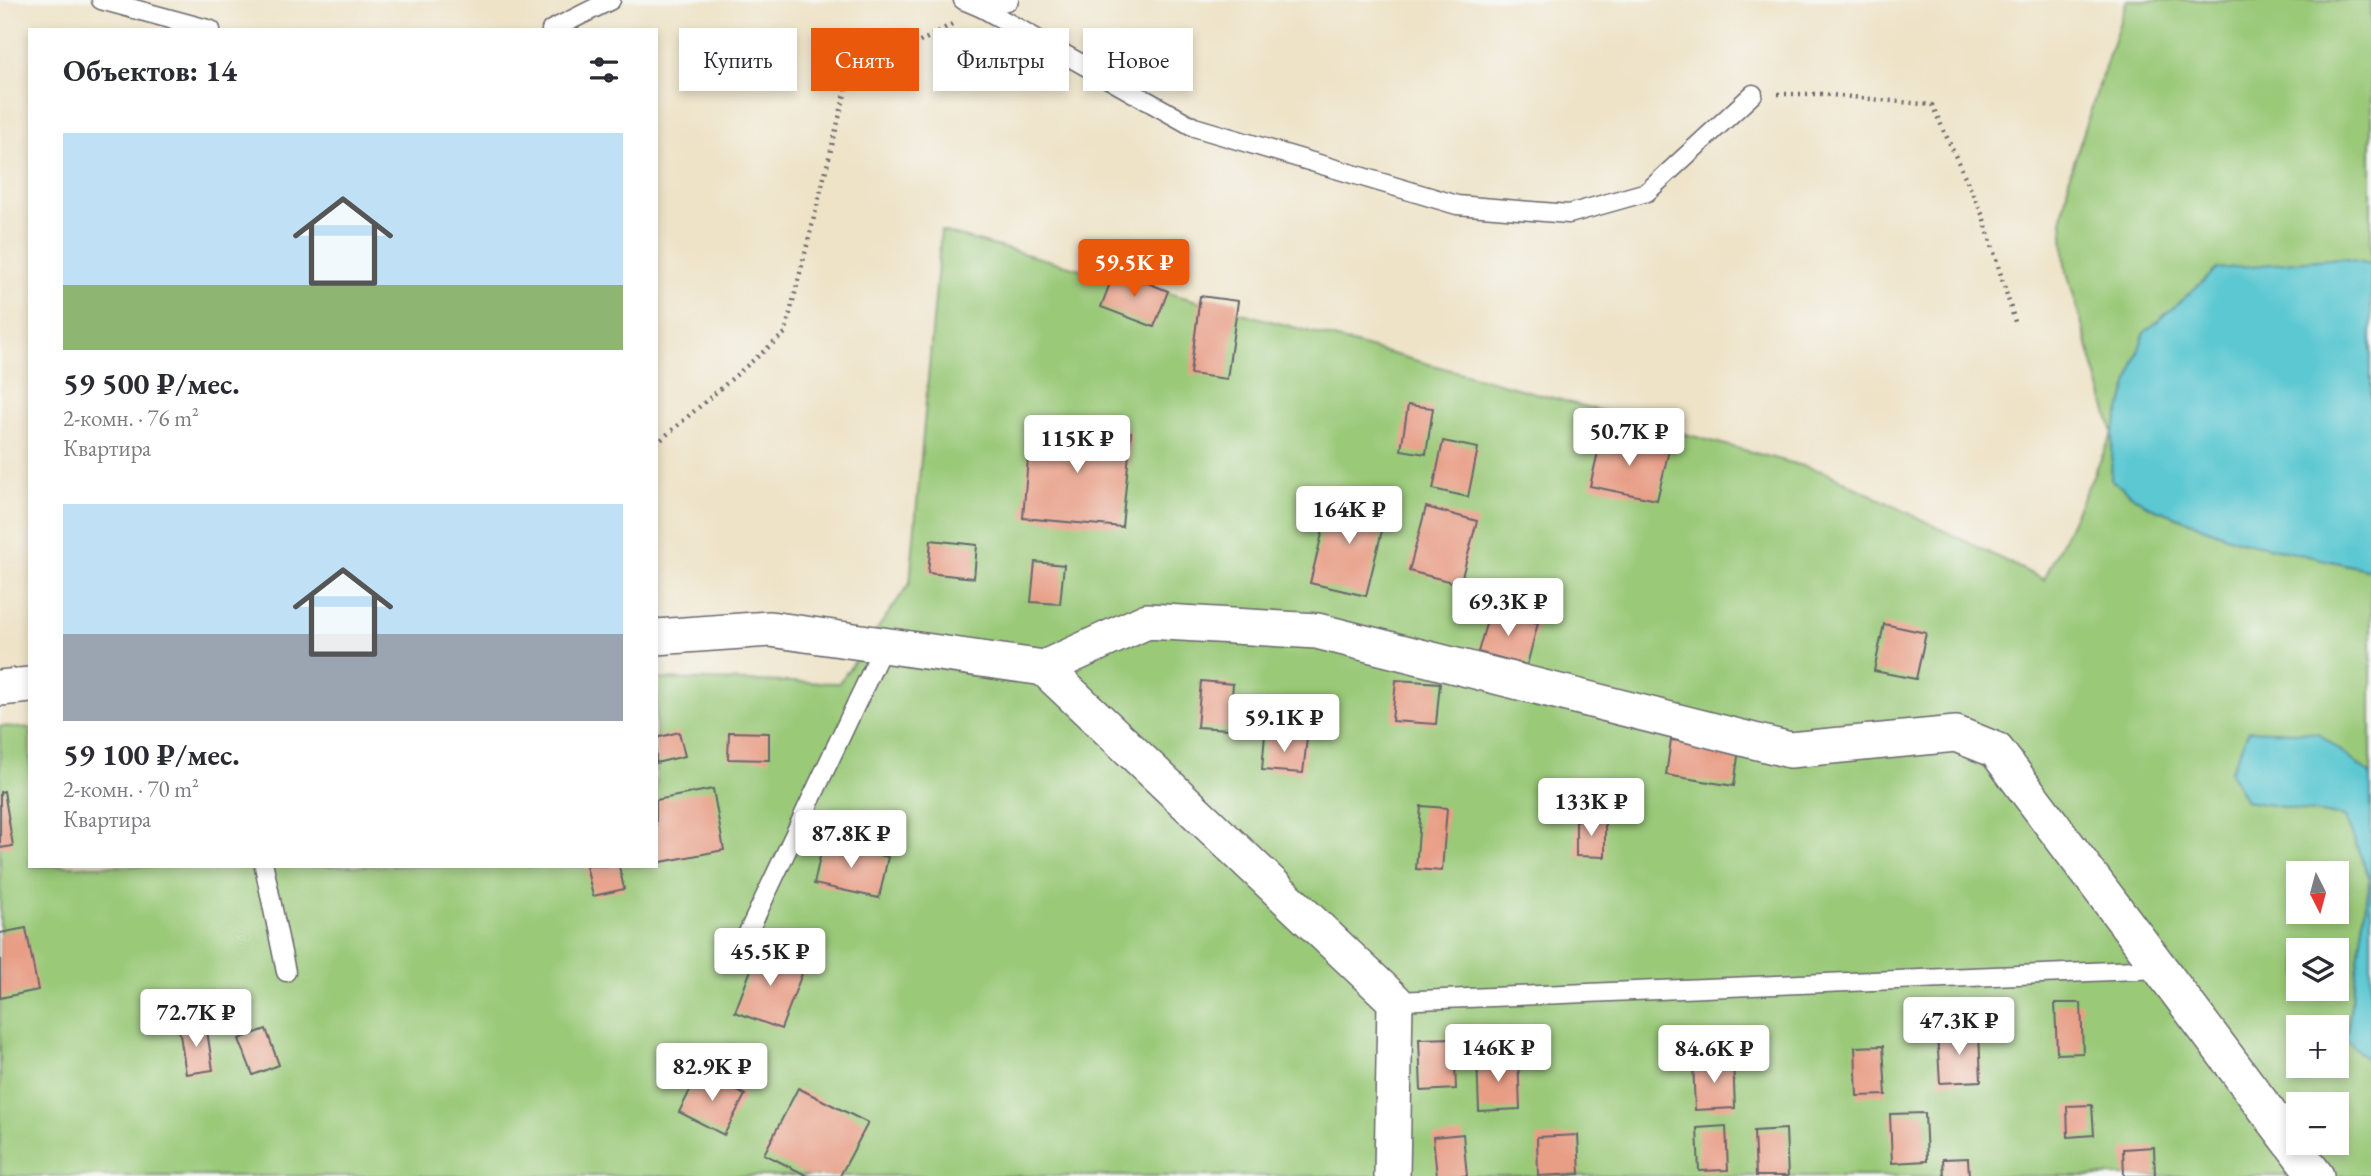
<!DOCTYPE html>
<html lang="ru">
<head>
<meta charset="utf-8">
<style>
	body { margin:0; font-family:"EB Garamond",serif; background:#f2f2f3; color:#2b2b33; height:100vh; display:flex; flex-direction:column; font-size:26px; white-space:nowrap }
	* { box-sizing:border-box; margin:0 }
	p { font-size:23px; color:#7c7c81 }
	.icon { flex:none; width:38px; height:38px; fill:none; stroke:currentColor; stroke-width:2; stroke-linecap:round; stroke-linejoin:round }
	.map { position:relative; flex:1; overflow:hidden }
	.panel { position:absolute; left:28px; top:28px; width:630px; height:840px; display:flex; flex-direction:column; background:#fff; border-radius:0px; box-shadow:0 4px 10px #0003 }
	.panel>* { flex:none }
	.hud { position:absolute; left:679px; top:28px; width:665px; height:63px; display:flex; gap:14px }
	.needle { width:46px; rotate:174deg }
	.tools { position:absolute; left:2286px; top:861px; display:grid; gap:14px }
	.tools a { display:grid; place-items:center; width:63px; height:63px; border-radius:0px; background:#fff; box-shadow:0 4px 10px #0003; font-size:35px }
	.price { position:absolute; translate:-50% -60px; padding:0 16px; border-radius:7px; background:#fff; color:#222; font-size:23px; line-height:46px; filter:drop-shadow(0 2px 4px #0008) }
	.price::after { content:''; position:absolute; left:50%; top:42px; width:21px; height:16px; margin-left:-10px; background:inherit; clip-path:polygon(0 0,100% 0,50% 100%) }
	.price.current { background:#ea580c; color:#fff }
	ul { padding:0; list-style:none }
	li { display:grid; align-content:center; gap:14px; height:371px; padding:0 35px }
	li span { display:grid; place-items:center; height:217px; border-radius:0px; color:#555 }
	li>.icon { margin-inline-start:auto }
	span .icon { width:126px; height:126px; fill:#fffc; stroke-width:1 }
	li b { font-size:30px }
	h2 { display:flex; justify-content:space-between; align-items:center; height:84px; padding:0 35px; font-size:30px }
	.tag { padding:0 24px; border-radius:0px; background:#fff; box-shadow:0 4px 10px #0003; font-size:24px; line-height:63px }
	.tag.current { background:#ea580c; color:#fff }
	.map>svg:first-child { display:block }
	.green { fill:#9ac978; stroke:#5e765a; stroke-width:2; fill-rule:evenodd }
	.water { fill:#5bc8d2; stroke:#3e7586; stroke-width:2 }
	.building { fill:#e89d85 }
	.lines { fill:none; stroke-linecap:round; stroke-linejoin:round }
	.service-casing { stroke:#69666c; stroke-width:21 }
	.minor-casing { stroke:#69666c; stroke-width:38 }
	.path { stroke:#69666c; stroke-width:4.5; stroke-dasharray:2 5; stroke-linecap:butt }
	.service { stroke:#fff; stroke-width:18 }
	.minor { stroke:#fff; stroke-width:35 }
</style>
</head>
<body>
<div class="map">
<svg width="2371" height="1176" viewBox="0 0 2371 1176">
	<rect width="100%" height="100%" fill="#f6f6f2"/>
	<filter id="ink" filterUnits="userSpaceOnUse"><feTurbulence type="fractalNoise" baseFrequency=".0143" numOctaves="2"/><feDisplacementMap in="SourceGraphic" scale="14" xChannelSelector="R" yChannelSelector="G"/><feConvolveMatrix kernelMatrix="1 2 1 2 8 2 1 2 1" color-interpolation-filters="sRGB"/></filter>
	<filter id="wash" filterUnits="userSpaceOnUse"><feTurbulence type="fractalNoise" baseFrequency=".00686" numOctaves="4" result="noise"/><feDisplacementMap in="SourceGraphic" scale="28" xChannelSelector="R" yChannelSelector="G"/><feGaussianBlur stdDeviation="1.57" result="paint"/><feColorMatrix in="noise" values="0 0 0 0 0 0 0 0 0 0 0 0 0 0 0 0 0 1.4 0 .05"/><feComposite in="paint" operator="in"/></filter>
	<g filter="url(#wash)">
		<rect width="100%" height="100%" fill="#eee3c7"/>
		<path class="green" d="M2127,0H2371V264L2340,258L2113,433L2111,480L2148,506L2237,540L2371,570V775L2247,801L2345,817L2370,878L2346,1039L2371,1064V1176H0V726L30,728V866H656V679L839,683L910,583L941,231L1825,472L2044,580L2113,433L2065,265L2062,218L2070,174ZM2298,873H2336V912H2298ZM2298,950H2336V989H2298ZM2298,1027H2336V1066H2298ZM2298,1104H2336V1143H2298Z"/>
		<g class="water">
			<path d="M2340,258L2371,264V570L2237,540L2148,506L2111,480L2113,433L2144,333L2217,269Z"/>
			<path d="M2249,730L2318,733L2371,775V1064L2346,1039L2370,879L2345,817L2246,801L2230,772Z"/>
		</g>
		<g id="blocks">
			<g class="building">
				<path d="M1115,270L1168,291L1154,327L1101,307Z"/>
				<path d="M1200,296L1238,301L1227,379L1190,374Z"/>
				<path d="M1408,405L1433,408L1426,454L1401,450Z"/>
				<path d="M1031,423L1131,432L1122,527L1023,518Z"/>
				<path d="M1602,435L1669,450L1657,500L1590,486Z"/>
				<path d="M1443,441L1478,448L1468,497L1433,489Z"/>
				<path d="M1331,497L1387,510L1366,596L1310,583Z"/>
				<path d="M1426,507L1477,521L1460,584L1409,571Z"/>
				<path d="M931,540L977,545L974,578L928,573Z"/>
				<path d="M1035,562L1064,565L1060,604L1031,602Z"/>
				<path d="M1490,610L1538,623L1527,665L1478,652Z"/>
				<path d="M1884,624L1926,633L1916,679L1874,671Z"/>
				<path d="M1396,680L1440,683L1436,724L1392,721Z"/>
				<path d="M1201,681L1233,684L1229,729L1197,727Z"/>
				<path d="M679,732L685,756L656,763V738Z"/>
				<path d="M729,732L769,733V760L728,759Z"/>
				<path d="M1265,734L1307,738L1303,773L1262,770Z"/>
				<path d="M1671,740L1739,749L1734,786L1666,775Z"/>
				<path d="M713,789L724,850L656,863V800Z"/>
				<path d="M4,791L13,846L0,848V792Z"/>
				<path d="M1421,806L1447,808L1442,871L1416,869Z"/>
				<path d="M1576,819H1605V857L1576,856Z"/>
				<path d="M823,843L888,857L879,898L814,884Z"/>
				<path d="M586,866H619L624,889L593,896Z"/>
				<path d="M26,928L38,990L0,998V933Z"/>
				<path d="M760,946L806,963L781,1029L735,1012Z"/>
				<path d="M2055,1003H2081L2083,1053L2057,1054Z"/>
				<path d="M206,1024L213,1070L186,1074L179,1028Z"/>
				<path d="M266,1029L279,1065L253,1075L239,1039Z"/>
				<path d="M1979,1032L1981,1081L1940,1083L1937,1034Z"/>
				<path d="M1454,1038L1456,1089L1421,1091L1419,1039Z"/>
				<path d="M1883,1046L1886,1095L1857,1096L1855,1047Z"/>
				<path d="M1518,1056L1520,1109L1479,1111L1477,1058Z"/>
				<path d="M1733,1060L1735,1108L1695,1110L1693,1061Z"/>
				<path d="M700,1071L745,1095L724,1135L679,1112Z"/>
				<path d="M798,1088L868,1123L840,1176H808L764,1154Z"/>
				<path d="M2092,1105L2094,1135L2068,1137L2067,1106Z"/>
				<path d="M1925,1113L1927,1161L1892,1163L1890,1114Z"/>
				<path d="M1726,1126L1728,1170L1699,1171L1697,1128Z"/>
				<path d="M1786,1129L1788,1176H1756L1754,1131Z"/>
				<path d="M1463,1134L1467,1176H1437L1433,1137Z"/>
				<path d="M1578,1135L1580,1174L1538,1176L1537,1137Z"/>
				<path d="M2154,1147L2155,1176H2124L2123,1149Z"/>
				<path d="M1968,1158L1969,1176H1944L1943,1159Z"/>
			</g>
		</g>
	</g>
	<g filter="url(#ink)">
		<use href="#blocks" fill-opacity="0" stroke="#69666c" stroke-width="2"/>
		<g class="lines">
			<g class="service-casing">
				<g id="service">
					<path d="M101,0L211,30"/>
					<path d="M963,0L982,8L1009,0"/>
					<path d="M982,8L1194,127L1457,205L1569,214L1647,192L1753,94"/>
					<path d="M551,30L611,0"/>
					<path d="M264,866L286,972"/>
					<path d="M736,958L884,645"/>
					<path d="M1395,1001L2160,969"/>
				</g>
			</g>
			<g class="minor-casing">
				<g id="minor">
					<path d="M656,637L770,629L1044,668L1147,621L1317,631L1790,750L1956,734L1996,750L2316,1176"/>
					<path d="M1044,668L1395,1001L1392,1176"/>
					<path d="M0,688L30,685"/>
				</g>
			</g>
			<g class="path">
				<path d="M1778,94H1821L1932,105L1983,216L2016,325"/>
				<path d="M656,444L785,333L848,82L954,23"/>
			</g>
			<use href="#service" class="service"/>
			<use href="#minor" class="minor"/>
		</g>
	</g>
</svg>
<div class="tools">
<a><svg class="needle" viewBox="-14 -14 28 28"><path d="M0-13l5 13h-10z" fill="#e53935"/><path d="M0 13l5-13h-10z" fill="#7c7c81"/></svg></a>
<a><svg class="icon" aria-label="layers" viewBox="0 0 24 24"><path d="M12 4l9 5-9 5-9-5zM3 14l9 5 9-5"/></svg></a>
<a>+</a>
<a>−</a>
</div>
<b class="price current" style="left:1134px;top:299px">59.5K ₽</b>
<b class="price" style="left:1629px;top:468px">50.7K ₽</b>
<b class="price" style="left:1077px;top:475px">115K ₽</b>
<b class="price" style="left:1349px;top:546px">164K ₽</b>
<b class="price" style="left:1508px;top:638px">69.3K ₽</b>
<b class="price" style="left:1284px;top:754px">59.1K ₽</b>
<b class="price" style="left:1591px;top:838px">133K ₽</b>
<b class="price" style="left:851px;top:870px">87.8K ₽</b>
<b class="price" style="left:770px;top:988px">45.5K ₽</b>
<b class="price" style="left:196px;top:1049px">72.7K ₽</b>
<b class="price" style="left:1959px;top:1057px">47.3K ₽</b>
<b class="price" style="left:1498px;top:1084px">146K ₽</b>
<b class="price" style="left:1714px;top:1085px">84.6K ₽</b>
<b class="price" style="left:712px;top:1103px">82.9K ₽</b>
<div class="hud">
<a class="tag">Купить</a>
<a class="tag current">Снять</a>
<a class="tag">Фильтры</a>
<a class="tag">Новое</a>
</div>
<section class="panel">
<h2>Объектов: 14<svg class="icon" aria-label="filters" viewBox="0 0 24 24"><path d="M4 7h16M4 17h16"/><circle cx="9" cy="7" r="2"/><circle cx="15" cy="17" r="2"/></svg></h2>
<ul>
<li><span style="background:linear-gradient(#bfe0f5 70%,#8fb573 0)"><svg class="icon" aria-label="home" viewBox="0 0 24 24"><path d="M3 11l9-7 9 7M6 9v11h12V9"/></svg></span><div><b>59 500 ₽/мес.</b><p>2-комн. · 76 m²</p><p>Квартира</p></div></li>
<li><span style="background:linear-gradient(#bfe0f5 60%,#9aa5b1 0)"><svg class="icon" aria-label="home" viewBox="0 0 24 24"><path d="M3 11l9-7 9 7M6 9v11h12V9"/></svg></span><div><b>59 100 ₽/мес.</b><p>2-комн. · 70 m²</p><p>Квартира</p></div></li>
</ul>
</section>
</div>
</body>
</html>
